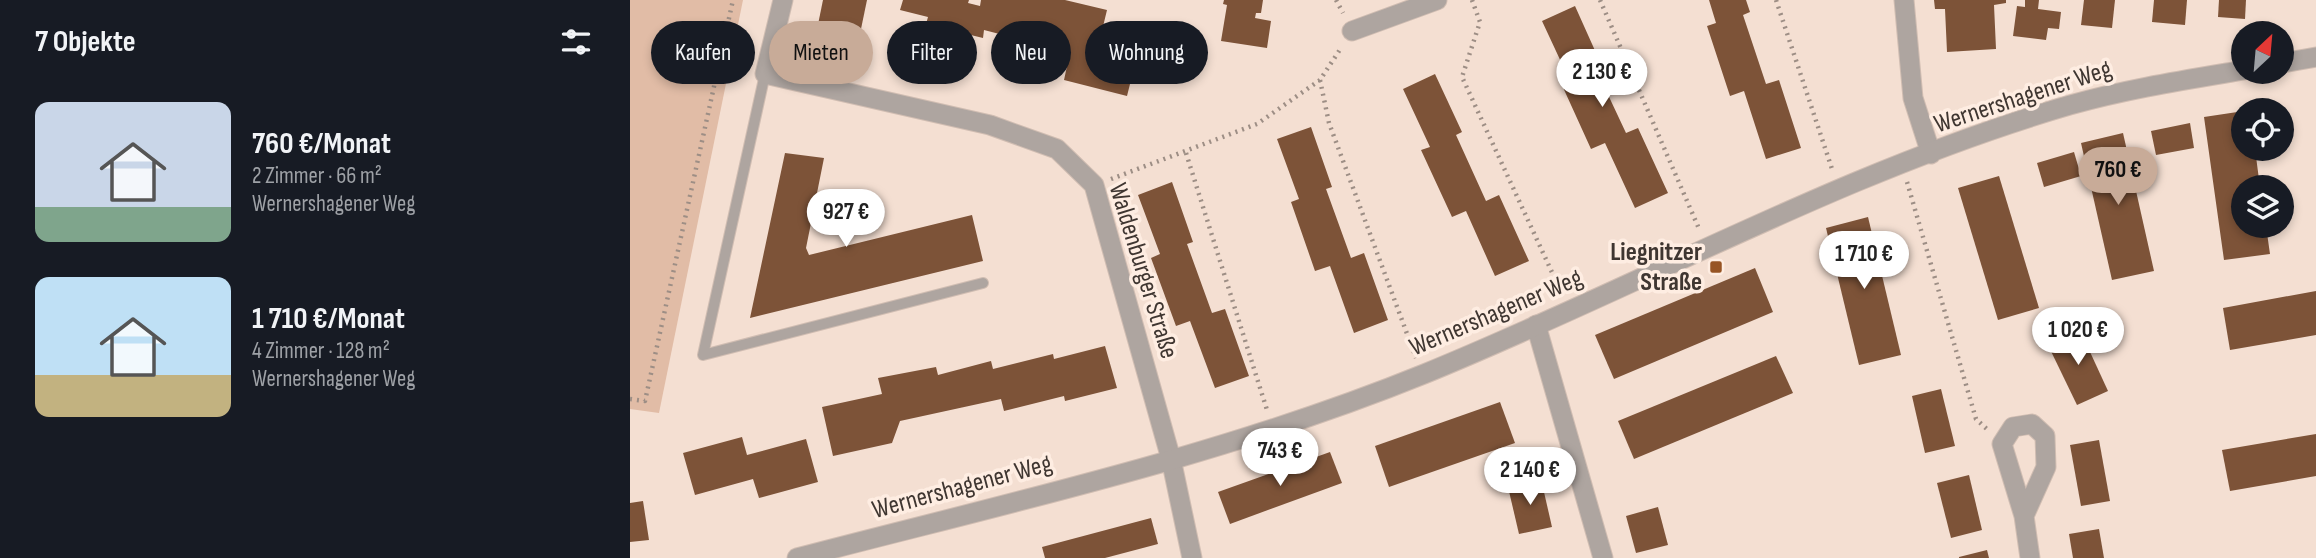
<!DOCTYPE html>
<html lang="de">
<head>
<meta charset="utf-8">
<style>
	body { margin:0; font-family:"Sofia Sans Condensed",sans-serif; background:#20242c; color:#f1f3f6; height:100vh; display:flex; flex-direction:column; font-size:26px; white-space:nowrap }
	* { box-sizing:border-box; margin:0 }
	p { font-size:23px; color:#9ea1a6 }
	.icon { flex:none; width:38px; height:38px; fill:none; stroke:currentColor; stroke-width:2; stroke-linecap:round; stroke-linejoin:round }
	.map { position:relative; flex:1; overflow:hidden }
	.drawer { display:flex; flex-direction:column; background:#171b24; width:630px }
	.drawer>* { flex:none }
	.guide { position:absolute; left:21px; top:21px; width:665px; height:63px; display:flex; gap:14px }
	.needle { width:46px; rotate:26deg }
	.controls { position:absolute; left:1601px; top:21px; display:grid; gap:14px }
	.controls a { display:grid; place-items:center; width:63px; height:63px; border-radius:50%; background:#171b24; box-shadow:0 4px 10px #0003; font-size:35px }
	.price { position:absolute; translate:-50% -60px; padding:0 16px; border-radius:24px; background:#fff; color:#222; font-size:23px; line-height:46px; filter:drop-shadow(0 2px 4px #0008) }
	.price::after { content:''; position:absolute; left:50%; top:42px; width:21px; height:16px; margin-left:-10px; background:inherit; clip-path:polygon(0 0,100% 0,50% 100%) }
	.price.current { background:#c8ab98; color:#111 }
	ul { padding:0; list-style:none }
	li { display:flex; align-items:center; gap:21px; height:175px; padding:0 35px }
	li span { display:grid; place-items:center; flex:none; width:196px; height:140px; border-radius:14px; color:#555 }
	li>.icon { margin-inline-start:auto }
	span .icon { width:84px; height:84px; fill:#fffc; stroke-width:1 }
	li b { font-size:30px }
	h2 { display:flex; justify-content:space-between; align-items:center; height:84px; padding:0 35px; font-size:30px }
	.chip { padding:0 24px; border-radius:32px; background:#171b24; box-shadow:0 4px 10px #0003; font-size:24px; line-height:63px }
	.chip.current { background:#c8ab98; color:#111 }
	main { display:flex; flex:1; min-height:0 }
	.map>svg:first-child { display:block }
	.green { fill:#e1bca6 }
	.building { fill:#7d5338 }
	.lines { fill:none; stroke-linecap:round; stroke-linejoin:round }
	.service-casing { stroke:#d0bdb2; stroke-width:12 }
	.minor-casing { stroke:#d0bdb2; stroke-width:21 }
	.path { stroke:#9d8e85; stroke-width:4.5; stroke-dasharray:2 5; stroke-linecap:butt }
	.service { stroke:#aea5a0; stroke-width:10 }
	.minor { stroke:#aea5a0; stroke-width:19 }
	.poi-dot { fill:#975424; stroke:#feede2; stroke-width:2.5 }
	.labels { text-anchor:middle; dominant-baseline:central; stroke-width:7; stroke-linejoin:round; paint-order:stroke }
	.street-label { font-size:26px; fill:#3f3631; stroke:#feede2 }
	.poi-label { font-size:26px; font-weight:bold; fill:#3f3631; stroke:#feede2; text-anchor:end }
</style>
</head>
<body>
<main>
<section class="drawer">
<h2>7 Objekte<svg class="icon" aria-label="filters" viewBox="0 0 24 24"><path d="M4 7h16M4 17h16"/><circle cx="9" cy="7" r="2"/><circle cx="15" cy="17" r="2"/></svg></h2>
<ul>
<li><span style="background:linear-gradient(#c9d6e8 75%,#7fa58c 0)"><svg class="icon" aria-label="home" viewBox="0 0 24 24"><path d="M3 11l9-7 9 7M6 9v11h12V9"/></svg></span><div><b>760 €/Monat</b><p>2 Zimmer · 66 m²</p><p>Wernershagener Weg</p></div></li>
<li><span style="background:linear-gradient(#bfe0f5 70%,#c2b280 0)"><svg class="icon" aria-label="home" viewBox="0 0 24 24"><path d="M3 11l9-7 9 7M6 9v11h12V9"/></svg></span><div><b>1 710 €/Monat</b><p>4 Zimmer · 128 m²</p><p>Wernershagener Weg</p></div></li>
</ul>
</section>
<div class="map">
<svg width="1686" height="558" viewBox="0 0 1686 558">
	<rect width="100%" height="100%" fill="#f4dfd2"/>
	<path class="green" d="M0,0H113L29,413L0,409Z"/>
	<g class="building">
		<path d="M193,0H237L226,53L184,44Z"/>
		<path d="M273,0H339L338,3L350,6L351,0H435L477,10L469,43L508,52L497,96L434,80L439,57L403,48L404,43L354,30L353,38L296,24L298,17L270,10Z"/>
		<path d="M594,0H633L631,13H626L625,18L641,21L637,48L591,41L597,5L593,4Z"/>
		<path d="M1079,0H1116L1120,12L1113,15L1136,84L1149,80L1171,148L1136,159L1114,91L1100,96L1077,26L1086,23Z"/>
		<path d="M1304,0H1376V3L1364,5L1366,49L1317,52L1315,9H1305Z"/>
		<path d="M1395,0H1409L1408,9L1431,12L1429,29L1418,28L1416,40L1383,36L1387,6L1395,7Z"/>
		<path d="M1454,0H1485L1482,28L1451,25Z"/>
		<path d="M1524,0H1557L1555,25L1522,22Z"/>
		<path d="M1589,0H1616L1615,19L1588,17Z"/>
		<path d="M945,6L971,64L965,67L996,133L1008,128L1038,193L1005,208L975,143L961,149L931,83L939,79L912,21Z"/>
		<path d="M805,74L832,132L826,135L856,201L869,195L899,261L865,276L836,211L822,217L791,150L800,147L773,89Z"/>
		<path d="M1614,111V149H1625L1630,187H1614V226H1636L1640,254L1594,260L1574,117Z"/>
		<path d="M1560,123L1564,148L1526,155L1521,131Z"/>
		<path d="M681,127L702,187L696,189L721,258L734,253L758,320L724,333L700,266L685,271L661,202L669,199L647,139Z"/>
		<path d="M1493,133L1524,271L1482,280L1451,143Z"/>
		<path d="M1444,152L1451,176L1414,187L1407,163Z"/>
		<path d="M155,153L194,158L176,248L179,255L342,215L353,261L120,318Z"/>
		<path d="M1369,176L1409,308L1368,320L1328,188Z"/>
		<path d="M542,182L563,242L557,244L582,313L595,309L619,376L585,388L560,321L546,326L521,258L530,254L508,195Z"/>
		<path d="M1238,217L1271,355L1229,365L1196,228Z"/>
		<path d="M1125,268L1143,312L984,379L965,335Z"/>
		<path d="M1686,291V335L1600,350L1593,308Z"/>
		<path d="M1449,328L1478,391L1447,405L1417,343Z"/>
		<path d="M475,346L487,388L435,401L434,396L374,411L371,399L270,421L262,443L203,456L192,407L252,394L248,378L306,367L308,375L361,361L363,369L423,354L424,359Z"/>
		<path d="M1146,356L1163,393L1004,459L988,421Z"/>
		<path d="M1311,389L1325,446L1295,453L1282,396Z"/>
		<path d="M870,402L885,443L759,487L745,446Z"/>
		<path d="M1686,434V476L1600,491L1592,450Z"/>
		<path d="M112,437L117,455L176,439L188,482L129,498L123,479L65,495L53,453Z"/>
		<path d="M1469,440L1480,501L1451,506L1440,445Z"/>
		<path d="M700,452L712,483L600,524L588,492Z"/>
		<path d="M1339,475L1352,530L1321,538L1307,483Z"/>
		<path d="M911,479L922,527L889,534L878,487Z"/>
		<path d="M13,501L19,540L0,542V503Z"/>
		<path d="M1028,507L1038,545L1006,553L996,516Z"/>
		<path d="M521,518L528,544L475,558H415L412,547Z"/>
		<path d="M1469,529L1474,558H1443L1439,534Z"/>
		<path d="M1357,550L1359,558H1329V557Z"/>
	</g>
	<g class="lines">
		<g class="service-casing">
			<path id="service" d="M135,74L73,355L353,283"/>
		</g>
		<g class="minor-casing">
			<g id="minor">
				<path d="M153,0L135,74L360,125L427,149L464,185L541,459L562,558"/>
				<path d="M1274,0L1283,98L1301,154"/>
				<path d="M722,31L807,0"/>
				<path d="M1652,63L1686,57"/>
				<path d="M906,325L973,558"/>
				<path d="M1394,516L1416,467L1415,436L1402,424L1383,427L1372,444L1394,516L1400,558"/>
				<path d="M167,558C377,503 592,456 794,374C1010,286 1216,170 1440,105C1497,89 1555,80 1614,70"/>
			</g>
		</g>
		<g class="path">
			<path d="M706,0L713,13"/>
			<path d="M842,0L850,22L832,77L932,294"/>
			<path d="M970,0L1070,231"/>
			<path d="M1146,0L1203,172"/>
			<path d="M690,80L699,123L786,358"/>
			<path d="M556,153L637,410"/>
			<path d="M481,179L627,124L690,80L711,48"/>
			<path d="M1277,182L1346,419L1359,431"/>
			<path d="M0,399L15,401L103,0"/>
		</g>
		<use href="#service" class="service"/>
		<use href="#minor" class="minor"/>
	</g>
	<rect class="poi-dot" x="1079" y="260" width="14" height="14" rx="3.5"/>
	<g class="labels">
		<g class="street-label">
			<text transform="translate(1393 97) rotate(-18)">Wernershagener Weg</text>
			<text transform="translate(513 271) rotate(73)">Waldenburger Straße</text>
			<text transform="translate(866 313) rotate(-23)">Wernershagener Weg</text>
			<text transform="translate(332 487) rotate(-15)">Wernershagener Weg</text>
		</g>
		<g class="poi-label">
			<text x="1072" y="252">Liegnitzer<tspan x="1072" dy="30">Straße</tspan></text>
		</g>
	</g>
</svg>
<div class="controls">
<a><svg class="needle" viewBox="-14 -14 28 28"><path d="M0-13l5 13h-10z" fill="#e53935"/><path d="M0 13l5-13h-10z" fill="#9ea1a6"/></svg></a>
<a><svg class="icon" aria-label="locate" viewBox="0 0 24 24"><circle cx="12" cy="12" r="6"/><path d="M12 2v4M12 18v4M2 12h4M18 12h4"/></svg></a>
<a><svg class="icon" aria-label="layers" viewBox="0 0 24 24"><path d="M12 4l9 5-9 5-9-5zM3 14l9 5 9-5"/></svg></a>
</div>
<b class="price" style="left:972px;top:109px">2 130 €</b>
<b class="price current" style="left:1488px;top:207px">760 €</b>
<b class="price" style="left:216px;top:249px">927 €</b>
<b class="price" style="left:1234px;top:291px">1 710 €</b>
<b class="price" style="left:1448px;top:367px">1 020 €</b>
<b class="price" style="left:650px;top:488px">743 €</b>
<b class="price" style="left:900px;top:507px">2 140 €</b>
<div class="guide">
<a class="chip">Kaufen</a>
<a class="chip current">Mieten</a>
<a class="chip">Filter</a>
<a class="chip">Neu</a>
<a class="chip">Wohnung</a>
</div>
</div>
</main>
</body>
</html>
